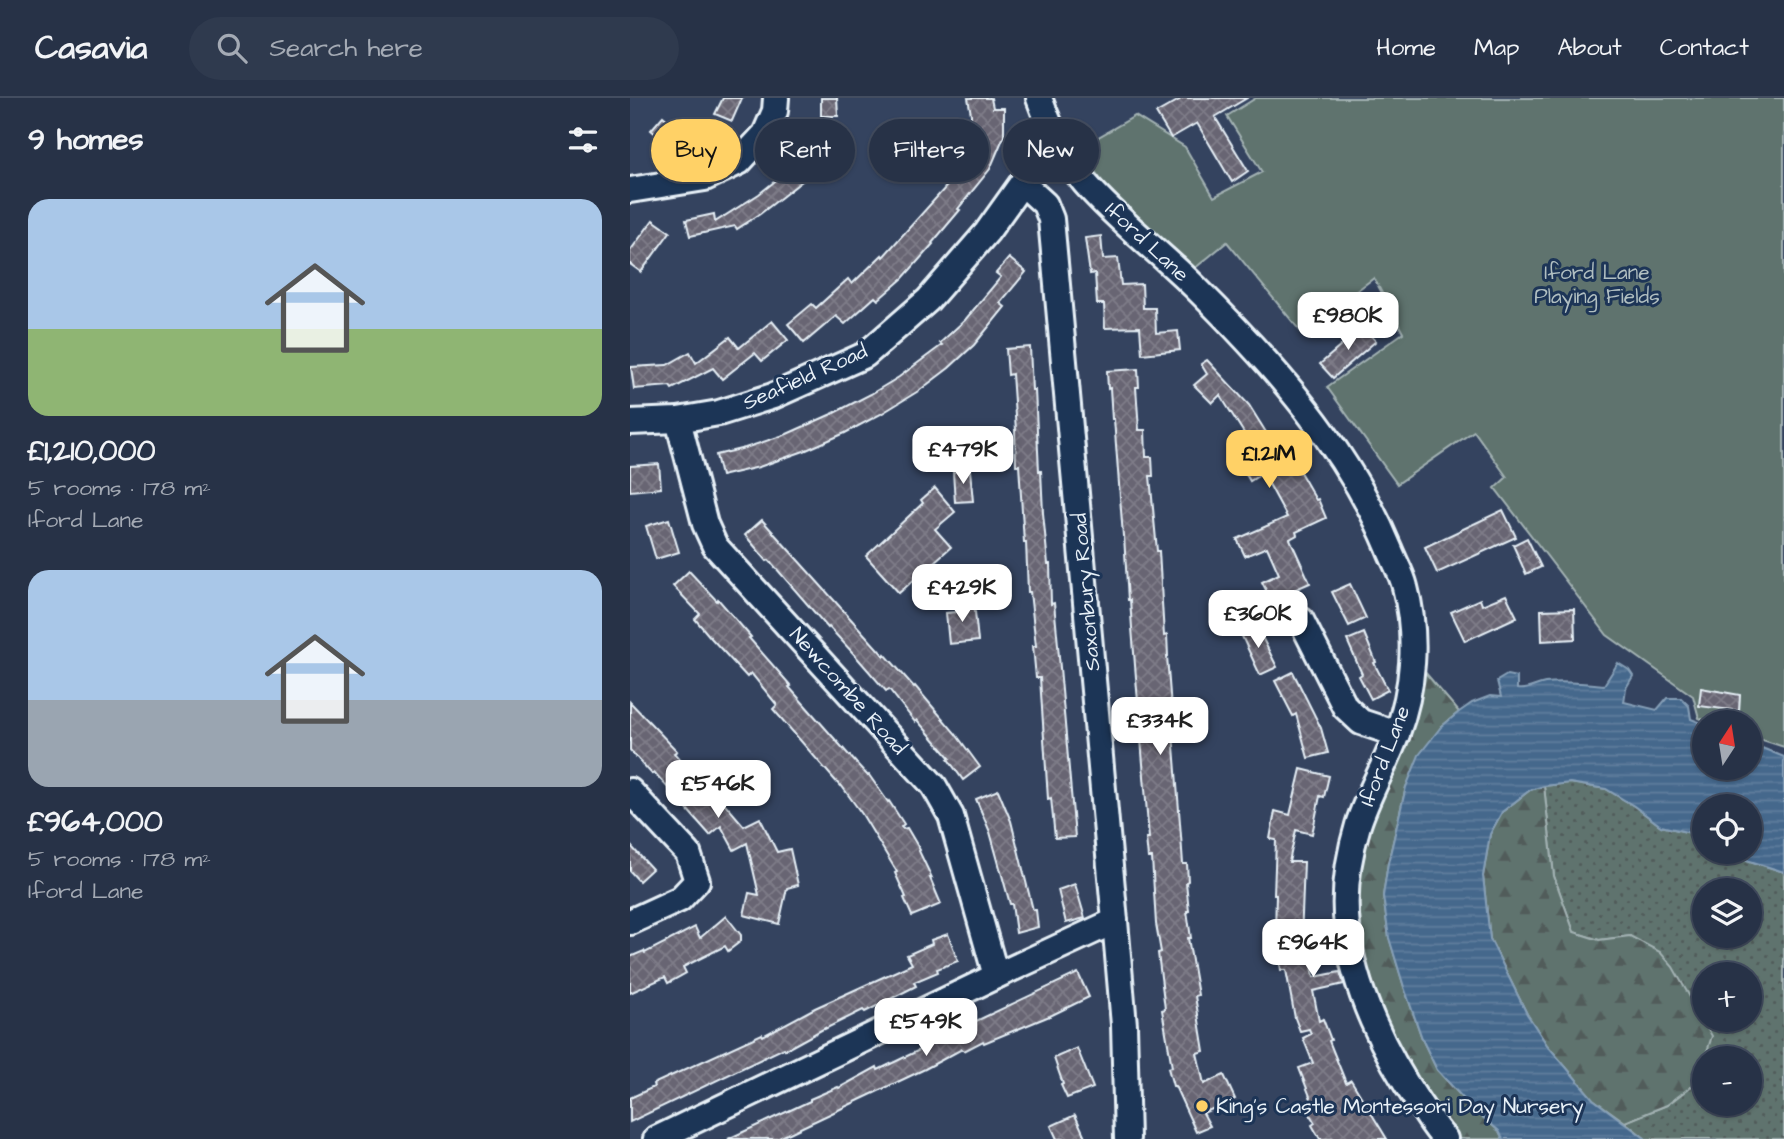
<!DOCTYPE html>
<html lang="en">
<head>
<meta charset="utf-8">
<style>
	body { margin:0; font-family:"Architects Daughter",sans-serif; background:#2f3a4e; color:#f1f3f6; height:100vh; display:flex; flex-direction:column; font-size:26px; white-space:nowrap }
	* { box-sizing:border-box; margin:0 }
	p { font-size:23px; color:#a4aab4 }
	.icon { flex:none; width:38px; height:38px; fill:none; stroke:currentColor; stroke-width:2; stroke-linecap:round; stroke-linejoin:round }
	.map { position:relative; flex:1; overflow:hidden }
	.sheet { display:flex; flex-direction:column; background:#273247; width:630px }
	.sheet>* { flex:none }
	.banner { position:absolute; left:21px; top:21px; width:665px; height:63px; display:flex; gap:14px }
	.needle { width:46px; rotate:12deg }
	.fabs { position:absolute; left:1062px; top:612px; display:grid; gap:14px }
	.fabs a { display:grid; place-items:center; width:70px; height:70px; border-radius:50%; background:#273247; box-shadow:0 2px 5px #0004,0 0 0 2px #434d60; font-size:35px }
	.price { position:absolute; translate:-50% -60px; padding:0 16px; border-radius:14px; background:#fff; color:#222; font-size:23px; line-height:46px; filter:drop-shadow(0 2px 4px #0008) }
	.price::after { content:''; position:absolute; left:50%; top:42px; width:21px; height:16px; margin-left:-10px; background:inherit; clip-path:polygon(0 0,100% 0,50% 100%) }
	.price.on { background:#ffd166; color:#111 }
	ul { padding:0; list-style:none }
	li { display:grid; align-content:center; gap:14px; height:371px; padding:0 28px }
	li span { display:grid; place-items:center; height:217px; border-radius:21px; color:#555 }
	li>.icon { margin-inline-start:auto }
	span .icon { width:126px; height:126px; fill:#fffc; stroke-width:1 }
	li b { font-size:30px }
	h2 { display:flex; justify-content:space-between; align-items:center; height:84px; padding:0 28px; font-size:30px }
	.tag { padding:0 24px; border-radius:32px; background:#273247; box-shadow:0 2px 5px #0004,0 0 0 2px #434d60; font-size:24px; line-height:63px }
	.tag.on { background:#ffd166; color:#111 }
	header { display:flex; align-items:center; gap:42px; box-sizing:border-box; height:98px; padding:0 35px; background:#273247; border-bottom:2px solid #434d60 }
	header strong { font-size:33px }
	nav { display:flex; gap:38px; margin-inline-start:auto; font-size:24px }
	.search { width:490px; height:63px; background:#2f3a4e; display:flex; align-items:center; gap:18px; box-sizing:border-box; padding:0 24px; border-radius:38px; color:#a4aab4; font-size:26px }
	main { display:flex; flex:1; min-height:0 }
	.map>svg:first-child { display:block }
	.grass { fill:url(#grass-dots); stroke:#a3b2b3; stroke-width:2; fill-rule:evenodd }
	.forest { fill:url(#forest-firs); stroke:#a3b2b3; stroke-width:2 }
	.park { fill:#5e736e; stroke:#a3b2b3; stroke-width:2 }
	.water { fill:url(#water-rules); stroke:#869fb7; stroke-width:2 }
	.building { fill:url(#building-cross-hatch); stroke:#e8f1f8; stroke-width:2 }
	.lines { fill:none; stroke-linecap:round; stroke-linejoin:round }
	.minor-casing { stroke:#e8f1f8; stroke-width:30 }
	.minor { stroke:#1d3557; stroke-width:24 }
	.poi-dot { fill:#ffd166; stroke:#1d3557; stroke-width:2.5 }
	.labels { text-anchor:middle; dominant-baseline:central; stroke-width:6; stroke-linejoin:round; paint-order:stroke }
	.street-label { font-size:21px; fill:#e8f1f8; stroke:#1d3557 }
	.park-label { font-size:21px; fill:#b1bfc1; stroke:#1d3557 }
	.poi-label { font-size:21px; fill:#e8f1f8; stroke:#1d3557; text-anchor:start }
</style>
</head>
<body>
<header>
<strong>Casavia</strong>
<div class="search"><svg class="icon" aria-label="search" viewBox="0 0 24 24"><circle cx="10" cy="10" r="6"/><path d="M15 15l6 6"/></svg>Search here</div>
<nav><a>Home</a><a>Map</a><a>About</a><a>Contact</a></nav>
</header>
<main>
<section class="sheet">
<h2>9 homes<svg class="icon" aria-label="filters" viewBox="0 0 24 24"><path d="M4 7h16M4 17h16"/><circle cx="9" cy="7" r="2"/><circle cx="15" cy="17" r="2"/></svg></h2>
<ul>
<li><span style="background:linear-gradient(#a9c7e8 60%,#8fb573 0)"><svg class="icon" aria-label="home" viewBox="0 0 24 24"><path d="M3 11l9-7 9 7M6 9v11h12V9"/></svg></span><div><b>£1,210,000</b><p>5 rooms · 178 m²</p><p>Iford Lane</p></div></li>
<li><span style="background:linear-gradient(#a9c7e8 60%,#9aa5b1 0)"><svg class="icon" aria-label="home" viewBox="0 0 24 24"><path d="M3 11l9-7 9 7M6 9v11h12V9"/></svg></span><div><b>£964,000</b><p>5 rooms · 178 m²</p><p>Iford Lane</p></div></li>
</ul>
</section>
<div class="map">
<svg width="1154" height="1041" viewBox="0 0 1154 1041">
	<defs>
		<pattern id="grass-dots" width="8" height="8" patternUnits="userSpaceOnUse" patternTransform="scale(1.75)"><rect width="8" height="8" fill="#5e736e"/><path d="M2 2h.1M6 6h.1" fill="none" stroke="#515b5a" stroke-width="1.8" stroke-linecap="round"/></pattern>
		<pattern id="forest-firs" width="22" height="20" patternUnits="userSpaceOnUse" patternTransform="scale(1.75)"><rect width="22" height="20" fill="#5e736e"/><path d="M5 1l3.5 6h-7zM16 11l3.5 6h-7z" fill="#515b5a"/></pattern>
		<pattern id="water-rules" width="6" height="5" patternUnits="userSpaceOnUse" patternTransform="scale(1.75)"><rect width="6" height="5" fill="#45688c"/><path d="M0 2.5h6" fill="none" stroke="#607e9d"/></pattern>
		<pattern id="building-cross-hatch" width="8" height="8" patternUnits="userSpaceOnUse" patternTransform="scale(1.75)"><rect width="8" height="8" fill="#686573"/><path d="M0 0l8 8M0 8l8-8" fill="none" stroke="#7e7c88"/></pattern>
	</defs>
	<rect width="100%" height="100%" fill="#34435f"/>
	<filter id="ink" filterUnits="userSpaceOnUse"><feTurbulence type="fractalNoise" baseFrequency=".0143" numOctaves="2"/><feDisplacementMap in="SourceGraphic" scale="14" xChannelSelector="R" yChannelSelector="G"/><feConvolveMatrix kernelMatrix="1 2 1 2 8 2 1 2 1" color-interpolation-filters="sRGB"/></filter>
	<g filter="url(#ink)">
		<path class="grass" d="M940,685L976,691L1004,708L1031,728L1065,736L1074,740V754H1105L1117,762L1154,774V1041H1016L995,1024L1037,1007L1000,838L969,842L944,834L924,778L914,688ZM1074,793H1120V838H1074ZM1074,877H1120V922H1074ZM1074,961H1120V1006H1074Z"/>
		<g class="forest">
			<path d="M782,559L829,614L811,629L776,689L758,765L753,798L759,839L774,889L793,943L807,972L842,1010L869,1033L873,1041H815L744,926L716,793Z"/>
			<path d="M914,688L924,778L944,834L969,842L1000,838L1030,854L1043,869L1082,938L1067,984L1037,1007L995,1024L963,1001L917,947L897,916L860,841L853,778L860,736L872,714L900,692Z"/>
		</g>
		<path class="park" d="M626,0H1154V649L1120,638V625H1082L1069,620L1063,598L977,537L865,390L877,379L844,333L767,386L697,289L773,235L744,180L671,234L597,144L564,171L478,92L462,69L453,48L505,18L555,49L584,99L632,74L597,18Z"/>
		<path class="water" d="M988,565L999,572L1003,578L996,590L994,604L1027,612L1037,600H1051L1059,608L1061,621L1074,626V670H1120V645L1154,659V774L1117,762L1105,754H1120V709H1074V740L1065,736L1031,728L1004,708L976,691L940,685L914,688L900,692L872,714L860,736L853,778L860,841L897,916L917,947L963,1001L1016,1041H873L869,1033L842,1010L807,972L793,943L774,889L759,840L753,798L758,765L776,689L789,657L811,629L829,614L842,605L860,598L871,599L867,583L877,577L887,579V591C898,593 904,587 915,585C934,583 955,585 974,587Z"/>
		<g class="building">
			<path d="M93,0H112L102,23L85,16Z"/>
			<path d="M191,0H207L208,18H191Z"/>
			<path d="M338,0H361L363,10H374V38L360,71L328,111L330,112L302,145L303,146L273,180L248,202L245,199L215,226L206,218L174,245L158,226L182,206L186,210L218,181L222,186L252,157L253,159L316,89L313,87L341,52L335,50L341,35V16Z"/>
			<path d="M553,0H617L585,19L618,73L602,84L567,25L541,40L526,15Z"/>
			<path d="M33,18L56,38L44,52L21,32Z"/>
			<path d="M189,34L202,43L181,76L130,116L107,131L105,128L60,138L56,122L84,116L85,124L129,96L169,64Z"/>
			<path d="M23,122L40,134L11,174L0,166V153Z"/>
			<path d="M471,138L473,161L488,160L491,187L512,186L513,210H525L526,235L548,233L550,252L512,256L510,229L475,230L474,206H467L465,175L460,176L455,140Z"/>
			<path d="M379,160L396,174L370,205L375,209L344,247L319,270L290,292L251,316L215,335L174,353L129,369L91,378L86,357L115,350L157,336L204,315L241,296L269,279L312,247L310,245L335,222L371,179L366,175Z"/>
			<path d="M142,223L158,242L132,263L125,255L92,281L83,270L42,291L40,288L4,291L1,269L37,267L60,254L66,265L100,239L109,250Z"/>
			<path d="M733,229L746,243L703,280L690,266Z"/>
			<path d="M400,249L402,292H405L409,373H411L413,415L418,466H420L421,506L424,505L427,536L445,739L425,740L421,700L418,701L410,580H406L403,548H406L400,494H398L396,444H394L389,367H386L385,332H386L382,276L378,277L376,251Z"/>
			<path d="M577,262L619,307L659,371L666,367L686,402L688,401L696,420L666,434L667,437L660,441L680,485L641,502L632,484L649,476L637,449L615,458L607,441L657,419L633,375L620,383L607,361L624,351L590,297L582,305L564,287L577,276L571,266Z"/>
			<path d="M508,271L509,289H506L509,332H515L516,359H522L523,378H520L527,453H529L534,538L537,537L538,558H537L551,738L553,766H557L558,783L556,784L559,813H557L561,840H558L568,897L565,898L574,953L567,955L574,986L594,977L605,1001L573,1015L580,1028L566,1034L545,988H543L538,970L542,969L532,912L535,911L528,855L531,854L526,826L522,760H518L516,740H519L502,530L500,502H498L494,438H493L484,321H482L480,290L478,291L477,273Z"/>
			<path d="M29,366L31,390L0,393V368Z"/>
			<path d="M340,372L343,403L325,404L323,374Z"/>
			<path d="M305,390L325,414L305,431L321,449L269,495L236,458L293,405L291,402Z"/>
			<path d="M873,412L886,439L807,475L795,449Z"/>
			<path d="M39,421L49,454L26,461L16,428Z"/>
			<path d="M132,422L254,558L255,556L284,589L285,588L325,635L350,669L333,682L318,661L320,660L287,622L285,624L259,591L256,593L223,555L199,529L198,530L139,462L137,463L115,437Z"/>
			<path d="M897,440L911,469L896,476L883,447Z"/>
			<path d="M59,473L87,503L88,501L121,539L119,540L161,588L159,589L218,656L238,678L239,677L258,704L259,703L274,726L271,729L273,731L277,730L290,752L289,753L302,780H300L311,806L282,818L274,800L276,799L265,775L267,774L232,716L211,687L210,688L143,611L147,607L121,575L117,579L81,540L65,521L70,516L43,488Z"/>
			<path d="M720,486L736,520L719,528L702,494Z"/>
			<path d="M876,497L887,519L835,543L821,514L850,501L852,507Z"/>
			<path d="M344,504L348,543L319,546L316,515L326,514L325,507Z"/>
			<path d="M944,511L945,541L912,543L911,512Z"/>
			<path d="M626,527L647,569L630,577L610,534Z"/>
			<path d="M734,535L746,564L744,565L758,592L741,601L729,578L732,576L717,542Z"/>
			<path d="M663,574L691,630L698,655L678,660L666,616L663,618L645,583Z"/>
			<path d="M1071,590L1110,597L1109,613L1069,608Z"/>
			<path d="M0,604L47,653L44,655L86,703L90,700L114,728L130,720L147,754L160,751L168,787L157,790L149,826L114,817L119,795L129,797L117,745L104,752L91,728L80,737L24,674L22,676L0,652Z"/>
			<path d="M671,671L699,678L694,699L690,698L682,736L666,732L659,764H674L671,843L678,842L684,879L710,874L714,886L683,893L689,923L693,921L701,942L699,943L716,985L721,982L757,1041H690L682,1027L685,1025L676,1010L683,1006L669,970L683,965L673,940L681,936L679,931L670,933L665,920L656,872H651L645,833L646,797H644L646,742L640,741L645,713L660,717Z"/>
			<path d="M368,692L381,723L403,812H406L408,829L386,835L382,806H380L360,734L346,701Z"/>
			<path d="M0,747L22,771L9,783L0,773Z"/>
			<path d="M445,786L455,820L436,825L428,792Z"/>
			<path d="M96,818L111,837V843L98,853L95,848L53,869L56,875L38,885L35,879L0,895V859L14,853L15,855L65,829L70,840Z"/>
			<path d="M318,836L328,863L307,871L308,874L284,884L286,888L235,914L233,912L195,931V930L155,952L154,950L0,1024V1000L24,989L23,986L132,936L133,938L185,910L282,866L277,857L302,846L301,842Z"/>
			<path d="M448,875L459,899L422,917L354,945L353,943L334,953L332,951L295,971L147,1041H98L180,1003V1001L208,989L209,990L247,969L248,972L300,947L299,945L314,937L315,940L344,924Z"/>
			<path d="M447,950L463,990L437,1000L431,987L433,986L424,960Z"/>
			<path d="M445,1017L456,1041H427L421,1028Z"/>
		</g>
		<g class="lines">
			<g class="minor-casing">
				<g id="minor">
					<path d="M409,0C420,30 434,60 455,85C488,123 529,153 565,189C642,265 717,349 759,450C764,463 772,476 775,489C788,538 784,591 766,638C755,668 738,696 728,727C718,760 713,794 717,829C722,889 756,958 790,1007C798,1018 805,1031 815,1041"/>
					<path d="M392,85L415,106L421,121L485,823L494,927L497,1041"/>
					<path d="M0,92L75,80L109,64L135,36L145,13L146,0"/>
					<path d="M48,322L75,426L85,448L304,688L321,718L366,878"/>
					<path d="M0,324L48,322L89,315L143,298L235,257L298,202L357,134L392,85L411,63L430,47"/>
					<path d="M671,522L715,609L731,624L767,636"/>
					<path d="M0,693L58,755L67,783L50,801L0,824"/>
					<path d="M26,1041L366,878L485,823"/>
				</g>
			</g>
			<use href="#minor" class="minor"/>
		</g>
	</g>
	<circle class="poi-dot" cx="572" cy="1008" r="7"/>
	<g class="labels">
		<g class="street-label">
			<text transform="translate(517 144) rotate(43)">Iford Lane</text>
			<text transform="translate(175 279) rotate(-24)">Seafield Road</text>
			<text transform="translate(456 494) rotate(-95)">Saxonbury Road</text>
			<text transform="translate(218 593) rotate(48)">Newcombe Road</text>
			<text transform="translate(755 658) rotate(-69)">Iford Lane</text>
		</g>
		<g class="park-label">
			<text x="967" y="174">Iford Lane<tspan x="967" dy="24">Playing Fields</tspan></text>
		</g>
		<g class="poi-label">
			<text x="586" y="1008">King's Castle Montessori Day Nursery</text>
		</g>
	</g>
</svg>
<div class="fabs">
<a><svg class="needle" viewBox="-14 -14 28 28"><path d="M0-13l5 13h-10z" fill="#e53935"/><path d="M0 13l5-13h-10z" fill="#a4aab4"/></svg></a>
<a><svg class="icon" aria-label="locate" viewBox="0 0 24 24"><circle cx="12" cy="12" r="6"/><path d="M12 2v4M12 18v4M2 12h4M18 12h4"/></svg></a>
<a><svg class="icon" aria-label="layers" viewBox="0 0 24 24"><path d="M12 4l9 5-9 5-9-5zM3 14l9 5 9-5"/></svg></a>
<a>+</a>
<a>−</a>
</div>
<b class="price" style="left:718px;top:254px">£980K</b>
<b class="price" style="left:333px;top:388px">£479K</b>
<b class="price on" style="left:639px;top:392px">£1.21M</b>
<b class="price" style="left:332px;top:526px">£429K</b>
<b class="price" style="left:628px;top:552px">£360K</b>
<b class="price" style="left:530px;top:659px">£334K</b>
<b class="price" style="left:88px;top:722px">£546K</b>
<b class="price" style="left:683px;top:881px">£964K</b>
<b class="price" style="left:296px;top:960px">£549K</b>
<div class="banner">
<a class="tag on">Buy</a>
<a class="tag">Rent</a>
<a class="tag">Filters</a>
<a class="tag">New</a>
</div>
</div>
</main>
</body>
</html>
